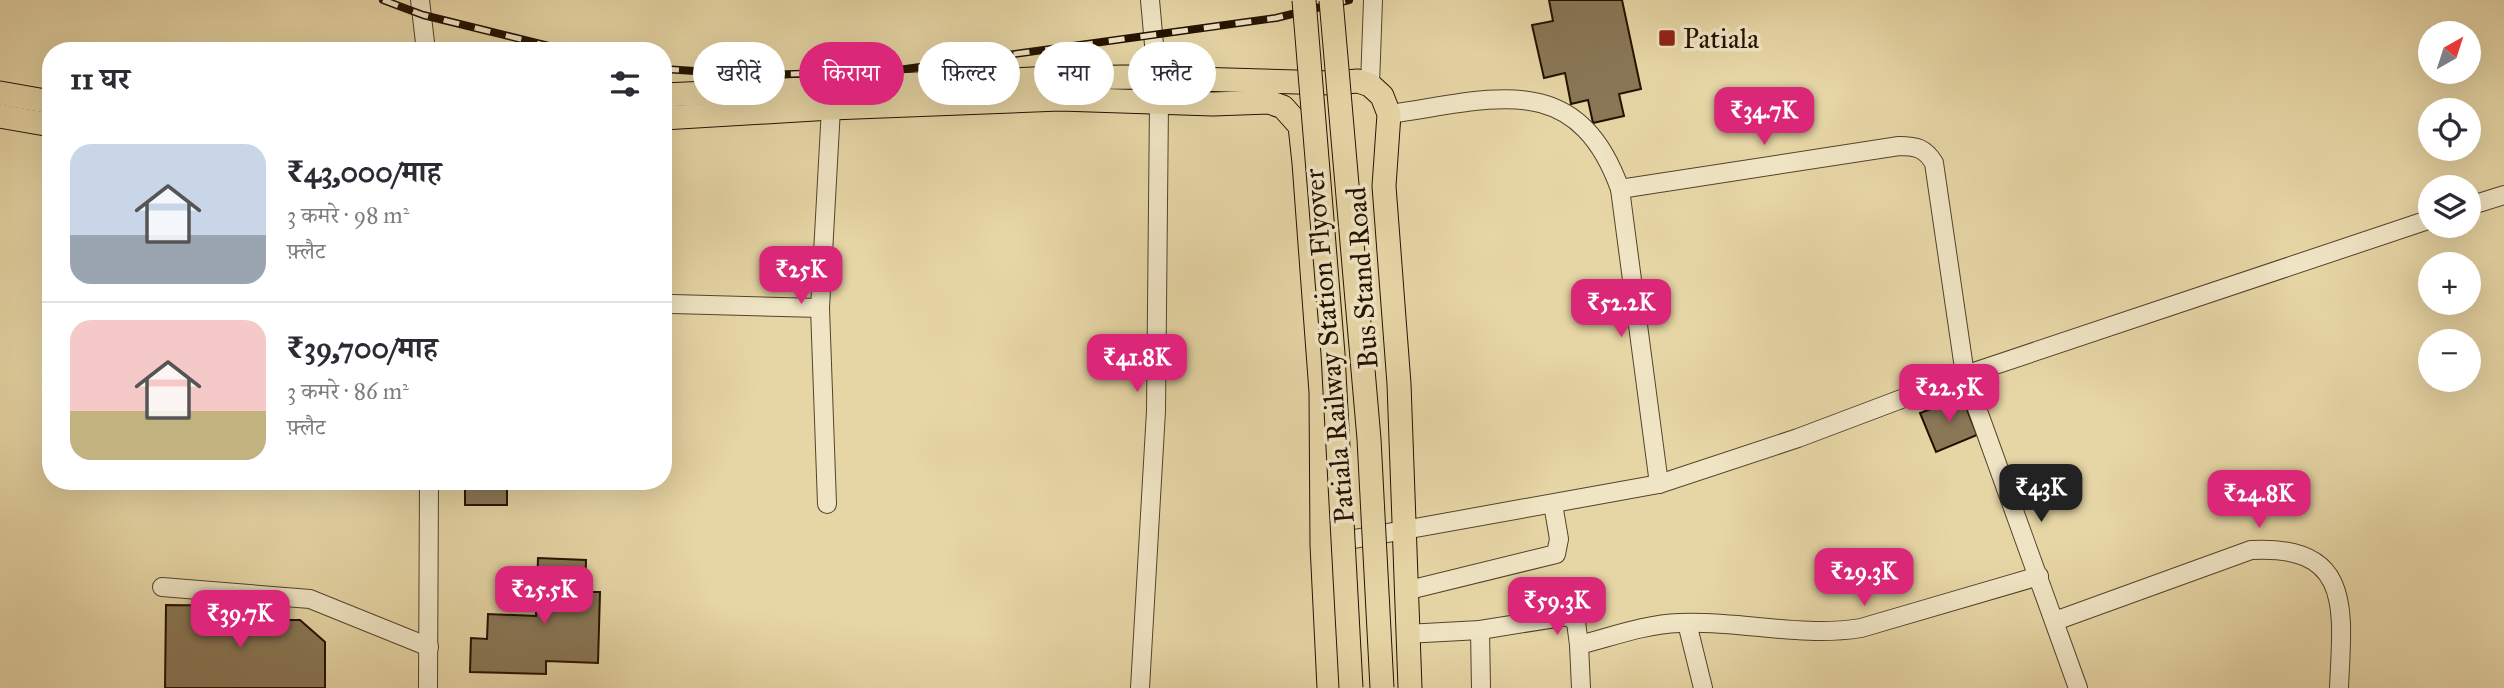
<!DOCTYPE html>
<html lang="hi">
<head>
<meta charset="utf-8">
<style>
	body { margin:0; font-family:"IM FELL Great Primer","Noto Serif Devanagari",serif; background:#f7f7f7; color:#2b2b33; height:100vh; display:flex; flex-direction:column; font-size:26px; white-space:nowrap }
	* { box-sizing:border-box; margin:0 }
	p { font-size:23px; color:#7c7c81 }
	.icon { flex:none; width:38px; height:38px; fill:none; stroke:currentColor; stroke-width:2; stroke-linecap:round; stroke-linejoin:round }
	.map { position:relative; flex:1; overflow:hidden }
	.drawer { position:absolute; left:42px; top:42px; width:630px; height:448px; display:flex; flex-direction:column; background:#fff; border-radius:28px; box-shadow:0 7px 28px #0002 }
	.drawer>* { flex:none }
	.top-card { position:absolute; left:693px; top:42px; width:665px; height:63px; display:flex; gap:14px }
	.needle { width:46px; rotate:39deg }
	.controls { position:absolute; left:2418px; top:21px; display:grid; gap:14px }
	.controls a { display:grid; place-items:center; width:63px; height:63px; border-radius:50%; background:#fff; box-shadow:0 7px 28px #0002; font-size:35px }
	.price { position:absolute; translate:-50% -60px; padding:0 16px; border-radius:14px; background:#db2777; color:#fff; font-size:23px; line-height:46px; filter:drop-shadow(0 2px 4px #0008) }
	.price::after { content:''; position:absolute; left:50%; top:42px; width:21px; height:16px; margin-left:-10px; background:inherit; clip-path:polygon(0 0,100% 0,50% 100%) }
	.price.selected { background:#222; color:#fff }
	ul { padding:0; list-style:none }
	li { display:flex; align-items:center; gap:21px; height:175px; padding:0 28px }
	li+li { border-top:2px solid #e1e1e2 }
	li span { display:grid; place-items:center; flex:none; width:196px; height:140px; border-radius:21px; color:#555 }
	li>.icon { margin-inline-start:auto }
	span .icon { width:84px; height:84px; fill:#fffc; stroke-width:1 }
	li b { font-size:30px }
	h2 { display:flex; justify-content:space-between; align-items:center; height:84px; padding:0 28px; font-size:30px }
	.tag { padding:0 24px; border-radius:32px; background:#fff; box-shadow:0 7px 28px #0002; font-size:24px; line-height:63px }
	.tag.selected { background:#db2777; color:#fff }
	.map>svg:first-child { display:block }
	.building { fill:#897756; stroke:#241200; stroke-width:2 }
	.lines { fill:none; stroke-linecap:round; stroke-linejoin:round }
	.minor-casing { stroke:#544329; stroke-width:20 }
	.major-casing { stroke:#241200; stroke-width:25 }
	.minor { stroke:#efe4c4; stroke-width:18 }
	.major { stroke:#e6d5a5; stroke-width:23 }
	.rail-casing { stroke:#241200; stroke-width:8 }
	.rail { stroke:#efe4c4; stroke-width:5; stroke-dasharray:16; stroke-linecap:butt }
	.major-bridge-casing { stroke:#241200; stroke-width:25; stroke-linecap:butt }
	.major-bridge { stroke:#e6d5a5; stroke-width:23 }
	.poi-dot { fill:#8f2418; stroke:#efe4c4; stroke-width:2.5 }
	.labels { text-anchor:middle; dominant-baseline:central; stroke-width:7; stroke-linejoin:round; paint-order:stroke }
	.poi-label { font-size:28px; fill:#241200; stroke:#efe4c4; text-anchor:start }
	.street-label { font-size:28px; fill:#241200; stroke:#efe4c4 }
</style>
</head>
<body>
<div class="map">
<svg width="2504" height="688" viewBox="0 0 2504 688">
	<rect width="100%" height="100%" fill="#e6d5a5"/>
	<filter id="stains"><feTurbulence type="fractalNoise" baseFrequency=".00286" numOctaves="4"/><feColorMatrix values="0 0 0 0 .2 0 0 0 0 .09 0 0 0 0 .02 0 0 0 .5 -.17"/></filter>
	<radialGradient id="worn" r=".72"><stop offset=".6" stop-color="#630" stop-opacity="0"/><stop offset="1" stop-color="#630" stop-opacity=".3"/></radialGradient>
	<g class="building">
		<path d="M1549,0H1622L1641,89L1619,94L1624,116L1593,123L1588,100L1571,104L1565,73L1544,78L1532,25L1553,21Z"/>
		<path d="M1962,397L1977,435L1936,452L1920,413Z"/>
		<rect x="465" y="481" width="42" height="24"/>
		<path d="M538,558L586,560L585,592H600L598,663L546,661V674L470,672L471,638L487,639L488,614L536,616Z"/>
		<path d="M166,605L254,606L274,620H300L325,642V688H165Z"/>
	</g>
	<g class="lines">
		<g class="minor-casing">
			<g id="minor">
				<path d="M420,0L426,51"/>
				<path d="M1150,0L1157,78"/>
				<path d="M1370,85L1373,0"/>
				<path d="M1389,114C1491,100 1576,67 1620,189L1899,146C1916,146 1925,148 1934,163L1965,375L2078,688"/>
				<path d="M1620,189L1659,484"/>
				<path d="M2469,206L2504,195"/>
				<path d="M672,304L820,308"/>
				<path d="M827,504L820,308L831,108"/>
				<path d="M1332,543L1659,484L1798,438L1965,375L2431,219"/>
				<path d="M162,587L310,599L429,647"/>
				<path d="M1405,591L1556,554L1559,539L1553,504"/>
				<path d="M2055,621L2251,550C2355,544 2342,613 2339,688"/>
				<path d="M1687,623L1703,688"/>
				<path d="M1480,630L1481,688"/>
				<path d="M1406,634L1480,630L1568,616L1576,622L1579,645C1611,637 1646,624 1679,623C1741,620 1799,638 1861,628L2039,576"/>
				<path d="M1579,645L1581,688"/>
				<path d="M428,688L429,481"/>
				<path d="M1140,688L1156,411L1159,102"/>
			</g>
		</g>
		<g class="major-casing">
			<g id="major">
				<path d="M0,93L51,102"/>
				<path d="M663,95L1054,78L1125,77L1332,83L1358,81L1370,85L1382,96L1389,114L1384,186L1399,384L1410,688"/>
				<path d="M0,116L51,125"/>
				<path d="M663,118L831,108L1060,99L1213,104L1269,102L1283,107L1300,126L1304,163L1321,392L1322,545L1329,688"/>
			</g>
		</g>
		<use href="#minor" class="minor"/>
		<use href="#major" class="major"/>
		<g class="rail-casing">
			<g id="rail">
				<path d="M383,0L423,15L569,51"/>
				<path d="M663,69L759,75L891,71L1276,18L1349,0"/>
			</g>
		</g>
		<use href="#rail" class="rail"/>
		<g class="major-bridge-casing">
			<g id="major-bridge">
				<path d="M1304,0L1333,354L1351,688"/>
				<path d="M1331,0L1369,439L1382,688"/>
			</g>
		</g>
		<use href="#major-bridge" class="major-bridge"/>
	</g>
	<rect class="poi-dot" x="1658" y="29" width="18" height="18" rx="3.5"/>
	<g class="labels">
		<g class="poi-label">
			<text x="1683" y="38">Patiala</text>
		</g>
		<g class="street-label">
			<text transform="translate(1362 278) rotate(-94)">Bus Stand Road</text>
			<text transform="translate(1329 346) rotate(-95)">Patiala Railway Station Flyover</text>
		</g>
	</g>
	<rect width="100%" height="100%" filter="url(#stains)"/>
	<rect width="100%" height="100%" fill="url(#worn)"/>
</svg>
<div class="controls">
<a><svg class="needle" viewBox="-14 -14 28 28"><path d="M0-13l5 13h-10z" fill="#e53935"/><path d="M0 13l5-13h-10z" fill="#7c7c81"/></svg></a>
<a><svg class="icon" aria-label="locate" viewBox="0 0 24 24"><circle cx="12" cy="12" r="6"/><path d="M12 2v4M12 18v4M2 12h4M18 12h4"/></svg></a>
<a><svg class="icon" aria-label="layers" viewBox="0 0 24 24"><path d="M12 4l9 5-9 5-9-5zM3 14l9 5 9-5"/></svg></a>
<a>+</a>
<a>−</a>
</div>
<b class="price" style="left:1764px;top:147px">₹34.7K</b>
<b class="price" style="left:801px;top:306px">₹25K</b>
<b class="price" style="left:1621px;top:339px">₹52.2K</b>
<b class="price" style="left:1137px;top:394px">₹41.8K</b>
<b class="price" style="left:1949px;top:424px">₹22.5K</b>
<b class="price selected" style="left:2041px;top:524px">₹43K</b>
<b class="price" style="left:2259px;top:530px">₹24.8K</b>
<b class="price" style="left:1864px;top:608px">₹29.3K</b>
<b class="price" style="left:544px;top:626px">₹25.5K</b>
<b class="price" style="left:1557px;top:637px">₹59.3K</b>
<b class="price" style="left:240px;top:650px">₹39.7K</b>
<div class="top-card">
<a class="tag">खरीदें</a>
<a class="tag selected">किराया</a>
<a class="tag">फ़िल्टर</a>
<a class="tag">नया</a>
<a class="tag">फ़्लैट</a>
</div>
<section class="drawer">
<h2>11 घर<svg class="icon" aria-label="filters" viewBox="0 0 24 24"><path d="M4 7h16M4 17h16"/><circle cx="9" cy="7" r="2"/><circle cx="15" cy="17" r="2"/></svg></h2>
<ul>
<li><span style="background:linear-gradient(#c9d6e8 65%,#9aa5b1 0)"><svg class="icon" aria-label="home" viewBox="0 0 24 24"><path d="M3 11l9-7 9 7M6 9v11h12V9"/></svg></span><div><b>₹43,000/माह</b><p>3 कमरे · 98 m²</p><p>फ़्लैट</p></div></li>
<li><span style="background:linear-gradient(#f6c9c9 65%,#c2b280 0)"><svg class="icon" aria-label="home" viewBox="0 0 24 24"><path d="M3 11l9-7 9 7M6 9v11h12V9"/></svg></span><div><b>₹39,700/माह</b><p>3 कमरे · 86 m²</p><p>फ़्लैट</p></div></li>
</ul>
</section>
</div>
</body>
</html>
